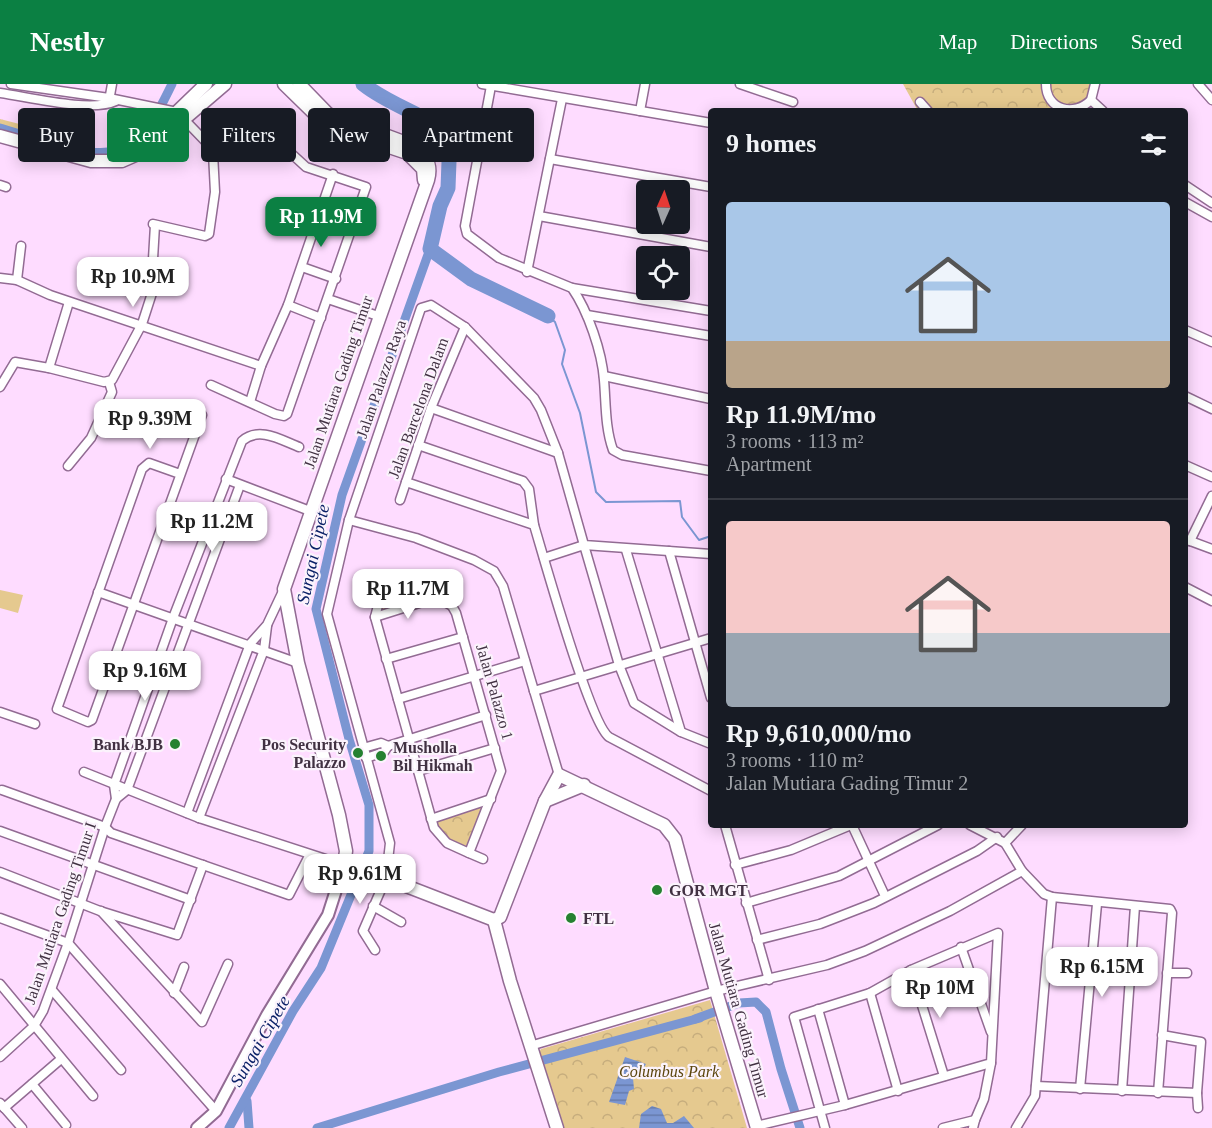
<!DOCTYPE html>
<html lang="en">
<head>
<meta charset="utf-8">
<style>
	body { margin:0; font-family:"Times New Roman",serif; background:#242831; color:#f1f3f6; height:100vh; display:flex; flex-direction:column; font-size:22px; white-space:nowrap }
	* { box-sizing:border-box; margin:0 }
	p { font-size:20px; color:#9ea1a6 }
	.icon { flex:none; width:33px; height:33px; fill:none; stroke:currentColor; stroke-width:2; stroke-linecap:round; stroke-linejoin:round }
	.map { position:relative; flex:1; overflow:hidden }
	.sheet { position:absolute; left:708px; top:24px; width:480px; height:720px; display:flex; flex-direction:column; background:#171b24; border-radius:6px; box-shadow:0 3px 15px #0003 }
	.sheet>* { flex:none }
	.banner { position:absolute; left:18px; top:24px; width:570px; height:54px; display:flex; gap:12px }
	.needle { width:39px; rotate:3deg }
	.tools { position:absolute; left:636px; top:96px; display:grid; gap:12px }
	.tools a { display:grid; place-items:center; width:54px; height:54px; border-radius:6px; background:#171b24; box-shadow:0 3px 15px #0003; font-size:30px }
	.price { position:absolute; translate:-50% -51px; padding:0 14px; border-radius:12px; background:#fff; color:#222; font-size:20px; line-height:39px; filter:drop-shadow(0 2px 3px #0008) }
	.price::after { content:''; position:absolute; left:50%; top:36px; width:18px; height:14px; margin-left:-9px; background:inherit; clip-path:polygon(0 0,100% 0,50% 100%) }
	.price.selected { background:#0b8043; color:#fff }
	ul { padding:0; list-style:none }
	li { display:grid; align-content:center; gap:12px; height:318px; padding:0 18px }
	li+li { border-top:2px solid #363941 }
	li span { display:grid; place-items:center; height:186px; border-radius:6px; color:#555 }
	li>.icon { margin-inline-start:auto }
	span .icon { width:108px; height:108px; fill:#fffc; stroke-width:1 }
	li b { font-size:26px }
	h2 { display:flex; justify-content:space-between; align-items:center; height:72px; padding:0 18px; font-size:26px }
	.tag { padding:0 21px; border-radius:6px; background:#171b24; box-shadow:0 3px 15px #0003; font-size:21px; line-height:54px }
	.tag.selected { background:#0b8043; color:#fff }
	header { display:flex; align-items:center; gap:36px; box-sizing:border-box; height:84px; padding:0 30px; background:#0b8043; color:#fff }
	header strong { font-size:28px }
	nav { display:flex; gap:33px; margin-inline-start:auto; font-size:21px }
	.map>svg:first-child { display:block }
	.green { fill:#e5c98f }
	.park { fill:url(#park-crowns) }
	.water { fill:url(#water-rules) }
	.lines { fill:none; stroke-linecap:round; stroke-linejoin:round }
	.stream { stroke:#7b96d2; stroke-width:2 }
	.canal { stroke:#7b96d2; stroke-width:9 }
	.river { stroke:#7b96d2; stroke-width:15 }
	.minor-casing { stroke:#926b93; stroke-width:11 }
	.tertiary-casing { stroke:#926b93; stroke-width:14 }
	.secondary-casing { stroke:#926b93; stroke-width:15 }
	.minor { stroke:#fff; stroke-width:8 }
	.tertiary { stroke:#fff; stroke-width:10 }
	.secondary { stroke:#fff; stroke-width:12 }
	.poi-dot { fill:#258131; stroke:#fbf3fc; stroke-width:2 }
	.labels { text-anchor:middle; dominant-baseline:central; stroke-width:4.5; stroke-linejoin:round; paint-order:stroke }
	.street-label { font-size:16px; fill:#413142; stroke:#fbf3fc }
	.poi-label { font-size:16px; font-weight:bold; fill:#413142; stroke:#fbf3fc; text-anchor:start }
	.park-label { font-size:16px; font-style:italic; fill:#5c460e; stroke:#fbf3fc }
	.water-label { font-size:18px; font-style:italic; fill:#0b2167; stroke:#fbf3fc }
</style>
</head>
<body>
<header>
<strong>Nestly</strong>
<nav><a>Map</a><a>Directions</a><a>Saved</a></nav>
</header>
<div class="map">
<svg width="1212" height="1044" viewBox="0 0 1212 1044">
	<defs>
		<pattern id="park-crowns" width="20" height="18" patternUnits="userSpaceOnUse" patternTransform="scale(1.5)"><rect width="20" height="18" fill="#e5c98f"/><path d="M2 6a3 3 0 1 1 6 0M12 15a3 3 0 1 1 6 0" fill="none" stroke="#c6ad7d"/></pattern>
		<pattern id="water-rules" width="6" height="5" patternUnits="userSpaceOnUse" patternTransform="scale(1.5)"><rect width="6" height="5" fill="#7b96d2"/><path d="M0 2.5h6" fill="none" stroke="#667bac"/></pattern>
	</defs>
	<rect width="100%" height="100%" fill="#fedcff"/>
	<path class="green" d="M0,506L23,511L18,529L0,524Z"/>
	<g class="park">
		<path d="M903,0H1094L1085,21L1089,27H918Z"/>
		<path d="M0,35L70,53L65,68L0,51Z"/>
		<path d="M385,508L419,516L379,528Z"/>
		<path d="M483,722L466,766C451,761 440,752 435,737Z"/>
		<path d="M710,916L747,1044H560L539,968L541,965Z"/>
	</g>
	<g class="water">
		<path d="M625,973L646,980L641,988L633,994L634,1005L629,1007L625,1021L609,1018Z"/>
		<path d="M652,1022L661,1025L667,1039H673L684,1032L694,1044H639L641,1030Z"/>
	</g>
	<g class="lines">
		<path class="stream" d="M548,232L555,238L565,266L562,280L580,329L596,408L606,418L680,417L682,433L699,456L711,452"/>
		<g class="canal">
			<path d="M0,44C32,53 96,80 126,63C149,50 161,22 172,0"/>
			<path d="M695,935L739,919L756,918L766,928L781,985L800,1044"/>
			<path d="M247,1017L249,1044"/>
			<path d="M229,1044L293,927L321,884L369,767V721L349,655L316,525L342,411L430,165"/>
			<path d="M317,1044L499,988L700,934"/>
		</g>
		<path class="river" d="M363,0C389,21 424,30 450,51L448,104L440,122L430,165L471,195L548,232"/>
		<g class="minor-casing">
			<g id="minor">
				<path d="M11,0L109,14L177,28L207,59L213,69L249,40L257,38L306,83L366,103L287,330L284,332L275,330L211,301"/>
				<path d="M482,0L711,39"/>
				<path d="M740,0L793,18"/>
				<path d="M1046,0C1046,26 1074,33 1091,16L1095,0"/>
				<path d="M1198,0L1212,16"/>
				<path d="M491,2L465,142L467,150L499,174L572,204C588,227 602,268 604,296C606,319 605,344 613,366L622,371L711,387"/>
				<path d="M0,9C29,13 91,29 116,17"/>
				<path d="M1091,16L1103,27"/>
				<path d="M109,17L112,0"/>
				<path d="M920,18L928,27"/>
				<path d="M640,27L645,0"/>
				<path d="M550,75L711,103"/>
				<path d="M0,101L6,103"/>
				<path d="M1185,101L1212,119"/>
				<path d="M1185,118L1212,133"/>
				<path d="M277,124L315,137"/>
				<path d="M539,132L711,163"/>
				<path d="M153,140L205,152L209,150L215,108L213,69"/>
				<path d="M302,183L336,195"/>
				<path d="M527,188L562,15"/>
				<path d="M0,194L17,196L50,211L261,282"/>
				<path d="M17,196L21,162"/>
				<path d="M572,204L711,227"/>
				<path d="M328,215L378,232"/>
				<path d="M288,221L321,234"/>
				<path d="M587,231L711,252"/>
				<path d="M1185,246L1212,258"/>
				<path d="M49,284L104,298L112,296L142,240L153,206L158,186L153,175L155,141"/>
				<path d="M604,292L711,315"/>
				<path d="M0,303L15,278L49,284L69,218"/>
				<path d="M1185,312L1212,325"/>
				<path d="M250,318L261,282L288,221L333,90"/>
				<path d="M431,324L558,369"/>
				<path d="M418,361L523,397L529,405L534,441"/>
				<path d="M1185,381L1212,393"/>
				<path d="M68,382L91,354L112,308L109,298"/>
				<path d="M180,390L149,379L142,385L57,625L88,638L92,636L202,331"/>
				<path d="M226,395L310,427"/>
				<path d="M406,398L534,441C544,474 590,640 609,653L711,707"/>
				<path d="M400,416L431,324L465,243"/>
				<path d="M349,436L416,454L474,476L494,487L503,502L559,691"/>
				<path d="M1185,455L1212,465"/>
				<path d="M1190,457L1212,412"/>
				<path d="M626,466L681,648"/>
				<path d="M669,467L711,614"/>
				<path d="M544,474L584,461L619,581L634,619L681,648L711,660"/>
				<path d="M364,498L383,502"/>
				<path d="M383,502L445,518L452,522L456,529L501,687L469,769L447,759L434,744L375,533Z"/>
				<path d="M1185,503L1212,517"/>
				<path d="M98,508L298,579"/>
				<path d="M375,533L432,515"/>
				<path d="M386,575L463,553"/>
				<path d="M534,607L711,554"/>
				<path d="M398,615L525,577"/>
				<path d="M0,628L35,640"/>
				<path d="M388,662L486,631"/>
				<path d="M363,664L381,659L388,662"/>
				<path d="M366,674L384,668L388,662"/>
				<path d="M418,687L495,664"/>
				<path d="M84,688L199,734L344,781"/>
				<path d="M2,706L105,743L111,749L289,811L309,772"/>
				<path d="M116,715L114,701L173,534L242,357C259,342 281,356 299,363"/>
				<path d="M187,729L250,560L267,541L284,505"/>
				<path d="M199,734L264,566L267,542"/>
				<path d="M431,735L491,715"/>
				<path d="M725,741L769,896"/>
				<path d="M852,741L885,812"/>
				<path d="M0,747L191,816"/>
				<path d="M1005,759L1022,741"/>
				<path d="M469,769L483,775"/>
				<path d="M735,781L791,766L851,741"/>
				<path d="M1022,787L1044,810L1052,813L1170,825L1172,829L1158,1009"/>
				<path d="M0,788L100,827L177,851L203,781"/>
				<path d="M746,819L839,792L938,741"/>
				<path d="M373,822L401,838"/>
				<path d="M101,827L202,938L228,880"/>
				<path d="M0,834L68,859L216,1027"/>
				<path d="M757,856L820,840L874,819L977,767L997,753"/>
				<path d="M961,863L991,948"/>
				<path d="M375,866L363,847L386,794L390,759L327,530L349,436L421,224L431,221L465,243L534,314L541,326L558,369L584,461L711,470"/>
				<path d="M911,886L944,992"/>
				<path d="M1167,889H1187"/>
				<path d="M0,900L93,1012"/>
				<path d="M52,906L121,986"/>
				<path d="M174,909L184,883"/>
				<path d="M870,909L898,1007"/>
				<path d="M818,925L845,1021"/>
				<path d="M530,962L716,907L827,881L865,867L950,827L1022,787L1005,759L970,741"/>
				<path d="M0,973L34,942L43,927L68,859L105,743L116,715L127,706L240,401"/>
				<path d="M32,1000L66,1041"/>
				<path d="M1036,1002L1197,1009L1201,958L1162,951"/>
				<path d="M1080,1005L1097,820"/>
				<path d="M1122,1007L1135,822"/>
				<path d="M1197,1009L1198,1024"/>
				<path d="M0,1019L22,1044"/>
				<path d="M4,1024L61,975"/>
				<path d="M975,1036L984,1015L991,979"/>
				<path d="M756,1042L845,1021L991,979L998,849L911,886L870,909L794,933L825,1044"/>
				<path d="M943,1044L975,1036L973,1044"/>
				<path d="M1016,1044L1035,1012L1052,813"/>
			</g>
		</g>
		<g class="tertiary-casing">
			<path id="tertiary" d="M197,1044L216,1027L267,931L328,831L344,781"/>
		</g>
		<g class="secondary-casing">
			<g id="secondary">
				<path d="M284,0L327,42L407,69L423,85L424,96"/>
				<path d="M299,0L328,30L409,60C424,68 433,78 428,96L284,505L298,579L339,731L346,767L344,781L375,790L494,836L500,833L545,717L559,691L664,741L675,755L716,907L757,1044"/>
				<path d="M176,35L183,36L225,0"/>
				<path d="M0,52L91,77H122L138,70L159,53L176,35L177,28L206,0"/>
				<path d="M545,717L584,701"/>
				<path d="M494,836L510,897L557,1044"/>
			</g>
		</g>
		<use href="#minor" class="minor"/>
		<use href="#tertiary" class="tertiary"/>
		<use href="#secondary" class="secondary"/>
	</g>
	<g class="poi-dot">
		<circle cx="175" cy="660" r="6"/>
		<circle cx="358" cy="669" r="6"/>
		<circle cx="381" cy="672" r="6"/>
		<circle cx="657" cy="806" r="6"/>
		<circle cx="571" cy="834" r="6"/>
	</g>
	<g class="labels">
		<g class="street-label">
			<text transform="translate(381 295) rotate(-71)">Jalan Palazzo Raya</text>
			<text transform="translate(338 298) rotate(-71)">Jalan Mutiara Gading Timur</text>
			<text transform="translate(418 324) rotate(-70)">Jalan Barcelona Dalam</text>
			<text transform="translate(495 608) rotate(74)">Jalan Palazzo 1</text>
			<text transform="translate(60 829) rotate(-71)">Jalan Mutiara Gading Timur I</text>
			<text transform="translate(739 926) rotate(74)">Jalan Mutiara Gading Timur</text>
		</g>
		<g class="poi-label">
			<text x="163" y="660" text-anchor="end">Bank BJB</text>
			<text x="346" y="660" text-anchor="end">Pos Security<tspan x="346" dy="18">Palazzo</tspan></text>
			<text x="393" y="663">Musholla<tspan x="393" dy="18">Bil Hikmah</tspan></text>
			<text x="669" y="806">GOR MGT</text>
			<text x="583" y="834">FTL</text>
		</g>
		<g class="park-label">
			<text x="669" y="987">Columbus Park</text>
		</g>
		<g class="water-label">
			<text transform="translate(313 470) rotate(-78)">Sungai Cipete</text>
			<text transform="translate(260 957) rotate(-60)">Sungai Cipete</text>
		</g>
	</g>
</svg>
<div class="tools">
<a><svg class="needle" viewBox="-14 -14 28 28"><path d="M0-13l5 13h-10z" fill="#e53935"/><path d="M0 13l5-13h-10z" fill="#9ea1a6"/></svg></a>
<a><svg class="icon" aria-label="locate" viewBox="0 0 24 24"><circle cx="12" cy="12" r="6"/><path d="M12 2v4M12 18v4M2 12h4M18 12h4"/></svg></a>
</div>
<b class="price selected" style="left:321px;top:164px">Rp 11.9M</b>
<b class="price" style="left:133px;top:224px">Rp 10.9M</b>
<b class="price" style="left:150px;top:366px">Rp 9.39M</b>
<b class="price" style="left:212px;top:469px">Rp 11.2M</b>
<b class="price" style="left:408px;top:536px">Rp 11.7M</b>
<b class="price" style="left:145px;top:618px">Rp 9.16M</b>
<b class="price" style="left:360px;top:821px">Rp 9.61M</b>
<b class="price" style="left:1102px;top:914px">Rp 6.15M</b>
<b class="price" style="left:940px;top:935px">Rp 10M</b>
<div class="banner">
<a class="tag">Buy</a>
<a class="tag selected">Rent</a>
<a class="tag">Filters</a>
<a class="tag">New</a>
<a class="tag">Apartment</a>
</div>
<section class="sheet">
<h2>9 homes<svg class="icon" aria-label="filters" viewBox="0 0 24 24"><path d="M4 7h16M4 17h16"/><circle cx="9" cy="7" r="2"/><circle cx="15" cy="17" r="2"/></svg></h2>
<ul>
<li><span style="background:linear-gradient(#a9c7e8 75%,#b9a48a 0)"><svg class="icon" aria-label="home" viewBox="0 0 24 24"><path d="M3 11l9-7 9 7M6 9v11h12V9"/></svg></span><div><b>Rp 11.9M/mo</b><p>3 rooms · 113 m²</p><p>Apartment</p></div></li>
<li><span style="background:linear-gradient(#f6c9c9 60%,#9aa5b1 0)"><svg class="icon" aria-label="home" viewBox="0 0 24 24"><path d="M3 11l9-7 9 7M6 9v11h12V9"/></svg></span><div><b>Rp 9,610,000/mo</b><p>3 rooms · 110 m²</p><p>Jalan Mutiara Gading Timur 2</p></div></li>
</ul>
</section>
</div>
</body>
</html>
